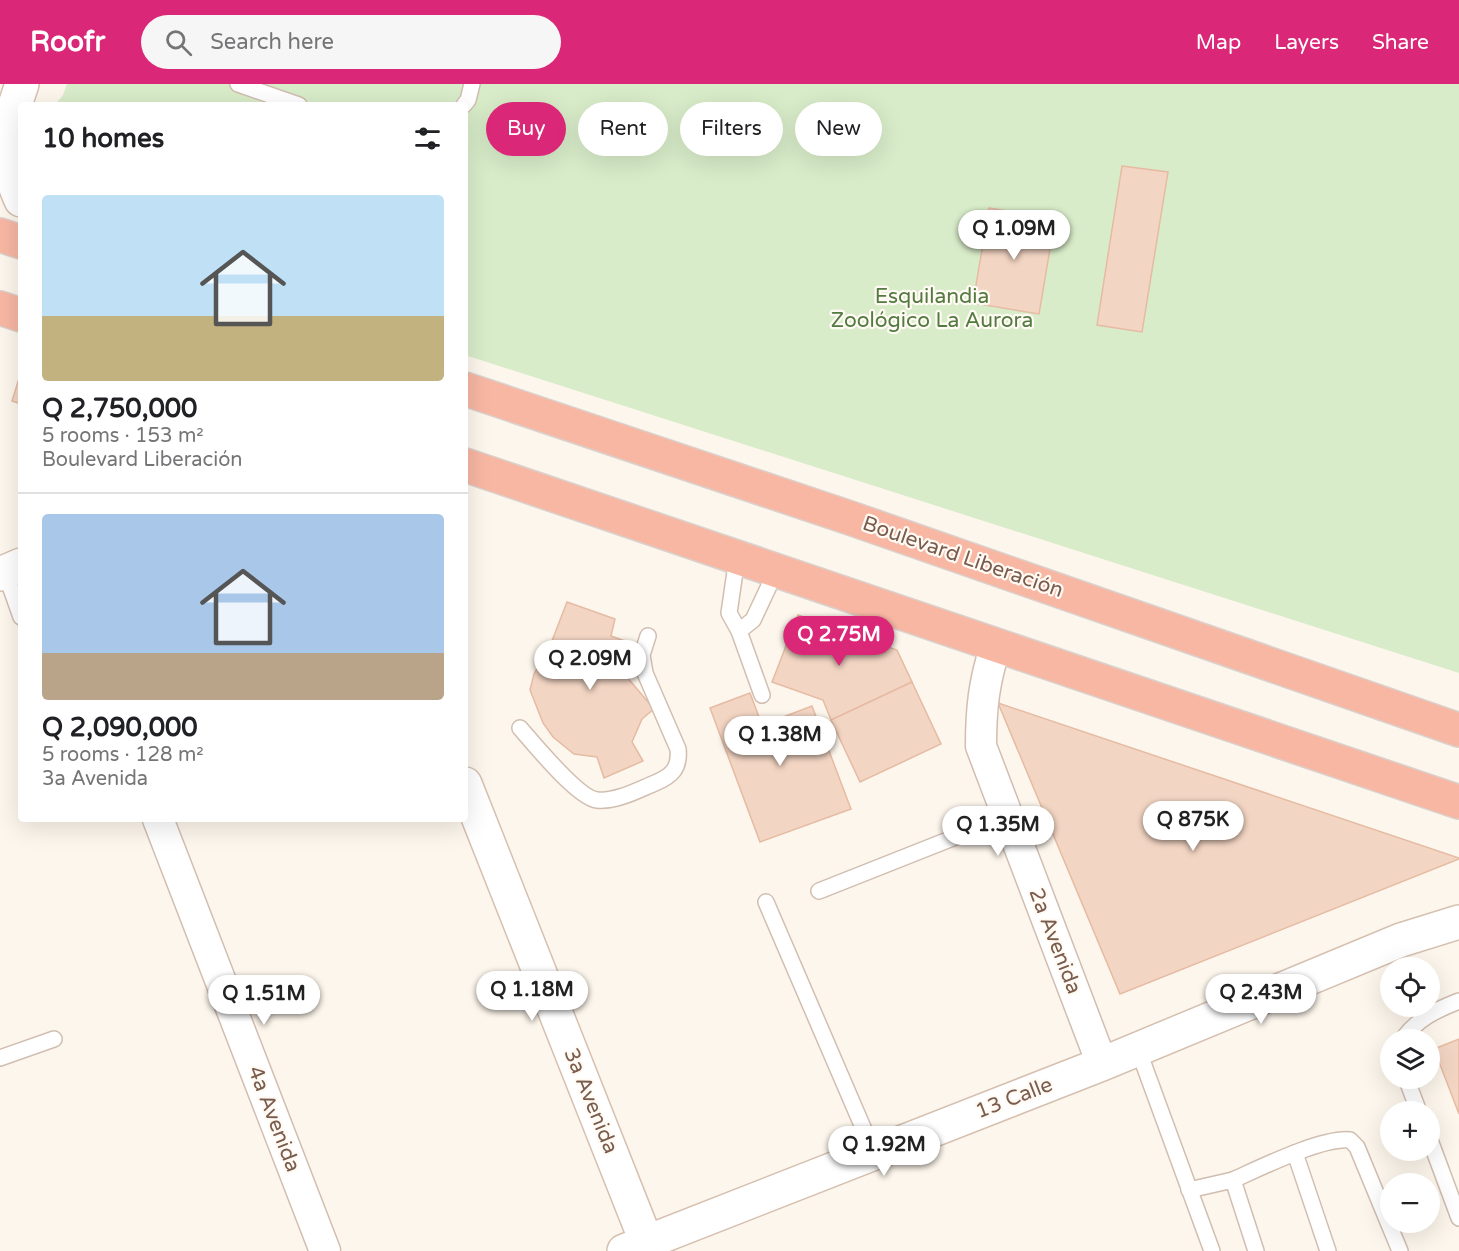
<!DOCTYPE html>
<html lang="en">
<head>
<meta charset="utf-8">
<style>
	body { margin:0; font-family:"Varela Round",sans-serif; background:#f6f6f6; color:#202124; height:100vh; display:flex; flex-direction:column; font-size:22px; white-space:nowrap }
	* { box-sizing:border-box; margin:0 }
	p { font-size:20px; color:#757577 }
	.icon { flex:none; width:33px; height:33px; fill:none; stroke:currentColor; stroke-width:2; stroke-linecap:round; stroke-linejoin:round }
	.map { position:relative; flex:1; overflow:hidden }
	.sheet { position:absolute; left:18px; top:18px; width:450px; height:720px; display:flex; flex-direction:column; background:#fff; border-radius:6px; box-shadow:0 6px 24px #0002 }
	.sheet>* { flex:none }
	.banner { position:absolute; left:486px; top:18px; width:570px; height:54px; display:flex; gap:12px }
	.controls { position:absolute; left:1380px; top:873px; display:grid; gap:12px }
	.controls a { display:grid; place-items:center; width:60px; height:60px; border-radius:50%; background:#fff; box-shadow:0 6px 24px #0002; font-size:30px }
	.price { position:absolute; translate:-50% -51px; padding:0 14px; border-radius:21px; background:#fff; color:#222; font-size:20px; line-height:39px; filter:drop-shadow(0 2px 3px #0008) }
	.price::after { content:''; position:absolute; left:50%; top:36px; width:18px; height:14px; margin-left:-9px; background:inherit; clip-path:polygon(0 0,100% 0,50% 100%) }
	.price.current { background:#db2777; color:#fff }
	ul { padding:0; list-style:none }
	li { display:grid; align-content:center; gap:12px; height:318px; padding:0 24px }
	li+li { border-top:2px solid #e0e0e0 }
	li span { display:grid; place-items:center; height:186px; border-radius:6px; color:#555 }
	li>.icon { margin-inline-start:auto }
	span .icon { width:108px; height:108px; fill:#fffc; stroke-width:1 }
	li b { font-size:26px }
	h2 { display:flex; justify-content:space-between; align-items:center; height:72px; padding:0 24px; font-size:26px }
	.pill { padding:0 21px; border-radius:27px; background:#fff; box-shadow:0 6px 24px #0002; font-size:21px; line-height:54px }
	.pill.current { background:#db2777; color:#fff }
	header { display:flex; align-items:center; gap:36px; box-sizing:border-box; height:84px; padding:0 30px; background:#db2777; color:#fff }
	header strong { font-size:28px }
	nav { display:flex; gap:33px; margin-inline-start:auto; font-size:21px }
	.search { width:420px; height:54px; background:#f6f6f6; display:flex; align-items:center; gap:15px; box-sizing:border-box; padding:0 21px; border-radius:33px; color:#757577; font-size:22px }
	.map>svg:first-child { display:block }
	.green { fill:#d8ecc9 }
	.building { fill:#f3d5c3; stroke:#e6bba3; stroke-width:1.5 }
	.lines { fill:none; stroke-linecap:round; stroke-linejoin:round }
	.lane-casing { stroke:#d1beb0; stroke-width:18 }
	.street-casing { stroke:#d1beb0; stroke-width:33 }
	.secondary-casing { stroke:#d6c0b0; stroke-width:36 }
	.highway-casing { stroke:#dad1cd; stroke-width:36 }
	.lane { stroke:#fff; stroke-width:15 }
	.street { stroke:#fff; stroke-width:30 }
	.secondary { stroke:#fff; stroke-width:33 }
	.highway { stroke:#f7b7a3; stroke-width:33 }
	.labels { text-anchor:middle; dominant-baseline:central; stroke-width:4.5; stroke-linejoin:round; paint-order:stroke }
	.park-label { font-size:21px; fill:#537a41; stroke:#fffaf3 }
	.street-label { font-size:21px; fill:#7a5c4d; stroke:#fffaf3 }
</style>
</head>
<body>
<header>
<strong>Roofr</strong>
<div class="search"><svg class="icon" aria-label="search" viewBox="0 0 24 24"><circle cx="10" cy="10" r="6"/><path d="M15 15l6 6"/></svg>Search here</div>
<nav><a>Map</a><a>Layers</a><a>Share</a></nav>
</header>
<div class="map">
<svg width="1459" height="1167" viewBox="0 0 1459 1167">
	<rect width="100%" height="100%" fill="#fdf6ec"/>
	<path class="green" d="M67,0H1459V589L465,271V21H55L63,11Z"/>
	<g class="building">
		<path d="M1122,82L1168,88L1142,248L1097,241Z"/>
		<path d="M989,124L1055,135L1039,230L973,219Z"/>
		<path d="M21,288V320L12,317Z"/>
		<path d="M567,518L615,535L611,552L625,557L636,584L626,592L654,625L642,635L632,658L643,677L604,694L597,673L574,670L553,653L543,639L530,606L534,590L550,562Z"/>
		<path d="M798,531L897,566L912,598L831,636L823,616L772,598Z"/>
		<path d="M912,598L941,660L860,698L831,636Z"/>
		<path d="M750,609L762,641L812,622L851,725L760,758L710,624Z"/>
		<path d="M998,619L1459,774V775L1120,910Z"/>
		<path d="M1459,955V1030L1434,965Z"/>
	</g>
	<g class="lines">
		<g class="lane-casing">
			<g id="lane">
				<path d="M238,0L299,21"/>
				<path d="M464,21L468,16L472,0"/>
				<path d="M737,474L729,529L739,547L762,611"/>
				<path d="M5,488L21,533"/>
				<path d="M739,547L753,536L776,487"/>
				<path d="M520,644C534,660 578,714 597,716C616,718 638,706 655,699C672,692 680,684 678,665L645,589L642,571L648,552"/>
				<path d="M819,807L963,750L1010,736"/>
				<path d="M766,818L874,1069"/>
				<path d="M1402,956C1417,935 1436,926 1459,917"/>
				<path d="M1138,965L1212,1167"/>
				<path d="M0,974L54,955"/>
				<path d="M1406,994L1419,1028"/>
				<path d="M1430,1056L1459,1134"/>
				<path d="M1295,1069L1328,1167"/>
				<path d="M1233,1096C1260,1084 1322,1053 1350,1056L1357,1063L1400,1167"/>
				<path d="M1189,1106L1233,1096L1256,1167"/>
			</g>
		</g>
		<g class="street-casing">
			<g id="street">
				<path d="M996,561C984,597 981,624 981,662L1102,980"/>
				<path d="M158,735L325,1167"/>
			</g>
		</g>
		<g class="secondary-casing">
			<g id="secondary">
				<path d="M21,116C0,70 6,46 22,0"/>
				<path d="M0,490L21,481"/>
				<path d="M465,700L650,1167"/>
				<path d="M624,1167L1102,980L1401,856L1459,838"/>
			</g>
		</g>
		<g class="highway-casing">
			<g id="highway">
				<path d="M0,151L21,158"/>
				<path d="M0,224L21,231"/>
				<path d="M465,305L850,434L1459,646"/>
				<path d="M465,381L1459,718"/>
			</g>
		</g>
		<use href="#lane" class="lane"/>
		<use href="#street" class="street"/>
		<use href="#secondary" class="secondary"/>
		<use href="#highway" class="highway"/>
	</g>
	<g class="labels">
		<g class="park-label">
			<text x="932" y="212">Esquilandia<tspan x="932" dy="24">Zoológico La Aurora</tspan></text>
		</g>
		<g class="street-label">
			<text transform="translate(963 473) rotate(19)">Boulevard Liberación</text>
			<text transform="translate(1055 857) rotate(69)">2a Avenida</text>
			<text transform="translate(1014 1014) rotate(-21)">13 Calle</text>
			<text transform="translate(591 1017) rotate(68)">3a Avenida</text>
			<text transform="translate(274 1035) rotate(69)">4a Avenida</text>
		</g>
	</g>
</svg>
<div class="controls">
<a><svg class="icon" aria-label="locate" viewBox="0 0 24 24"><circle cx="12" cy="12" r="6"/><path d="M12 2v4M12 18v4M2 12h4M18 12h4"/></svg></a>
<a><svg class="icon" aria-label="layers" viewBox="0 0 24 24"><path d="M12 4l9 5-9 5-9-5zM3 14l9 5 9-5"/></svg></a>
<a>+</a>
<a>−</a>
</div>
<b class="price" style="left:1014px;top:177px">Q 1.09M</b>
<b class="price current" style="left:839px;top:583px">Q 2.75M</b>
<b class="price" style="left:590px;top:607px">Q 2.09M</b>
<b class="price" style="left:780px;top:683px">Q 1.38M</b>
<b class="price" style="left:1193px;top:768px">Q 875K</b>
<b class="price" style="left:998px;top:773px">Q 1.35M</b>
<b class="price" style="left:532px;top:938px">Q 1.18M</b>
<b class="price" style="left:1261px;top:941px">Q 2.43M</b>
<b class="price" style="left:264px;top:942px">Q 1.51M</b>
<b class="price" style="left:884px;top:1093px">Q 1.92M</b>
<div class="banner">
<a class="pill current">Buy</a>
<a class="pill">Rent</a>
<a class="pill">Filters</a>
<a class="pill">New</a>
</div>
<section class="sheet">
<h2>10 homes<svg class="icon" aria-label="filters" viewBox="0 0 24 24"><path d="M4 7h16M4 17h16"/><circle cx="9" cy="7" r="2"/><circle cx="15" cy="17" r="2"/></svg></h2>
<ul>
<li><span style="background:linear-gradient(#bfe0f5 65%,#c2b280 0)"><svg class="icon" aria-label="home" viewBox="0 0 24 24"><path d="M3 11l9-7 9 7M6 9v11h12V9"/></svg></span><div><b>Q 2,750,000</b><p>5 rooms · 153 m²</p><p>Boulevard Liberación</p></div></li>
<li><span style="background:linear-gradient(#a9c7e8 75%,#b9a48a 0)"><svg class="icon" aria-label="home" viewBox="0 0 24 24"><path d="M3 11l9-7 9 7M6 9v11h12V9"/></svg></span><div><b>Q 2,090,000</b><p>5 rooms · 128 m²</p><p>3a Avenida</p></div></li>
</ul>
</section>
</div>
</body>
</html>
